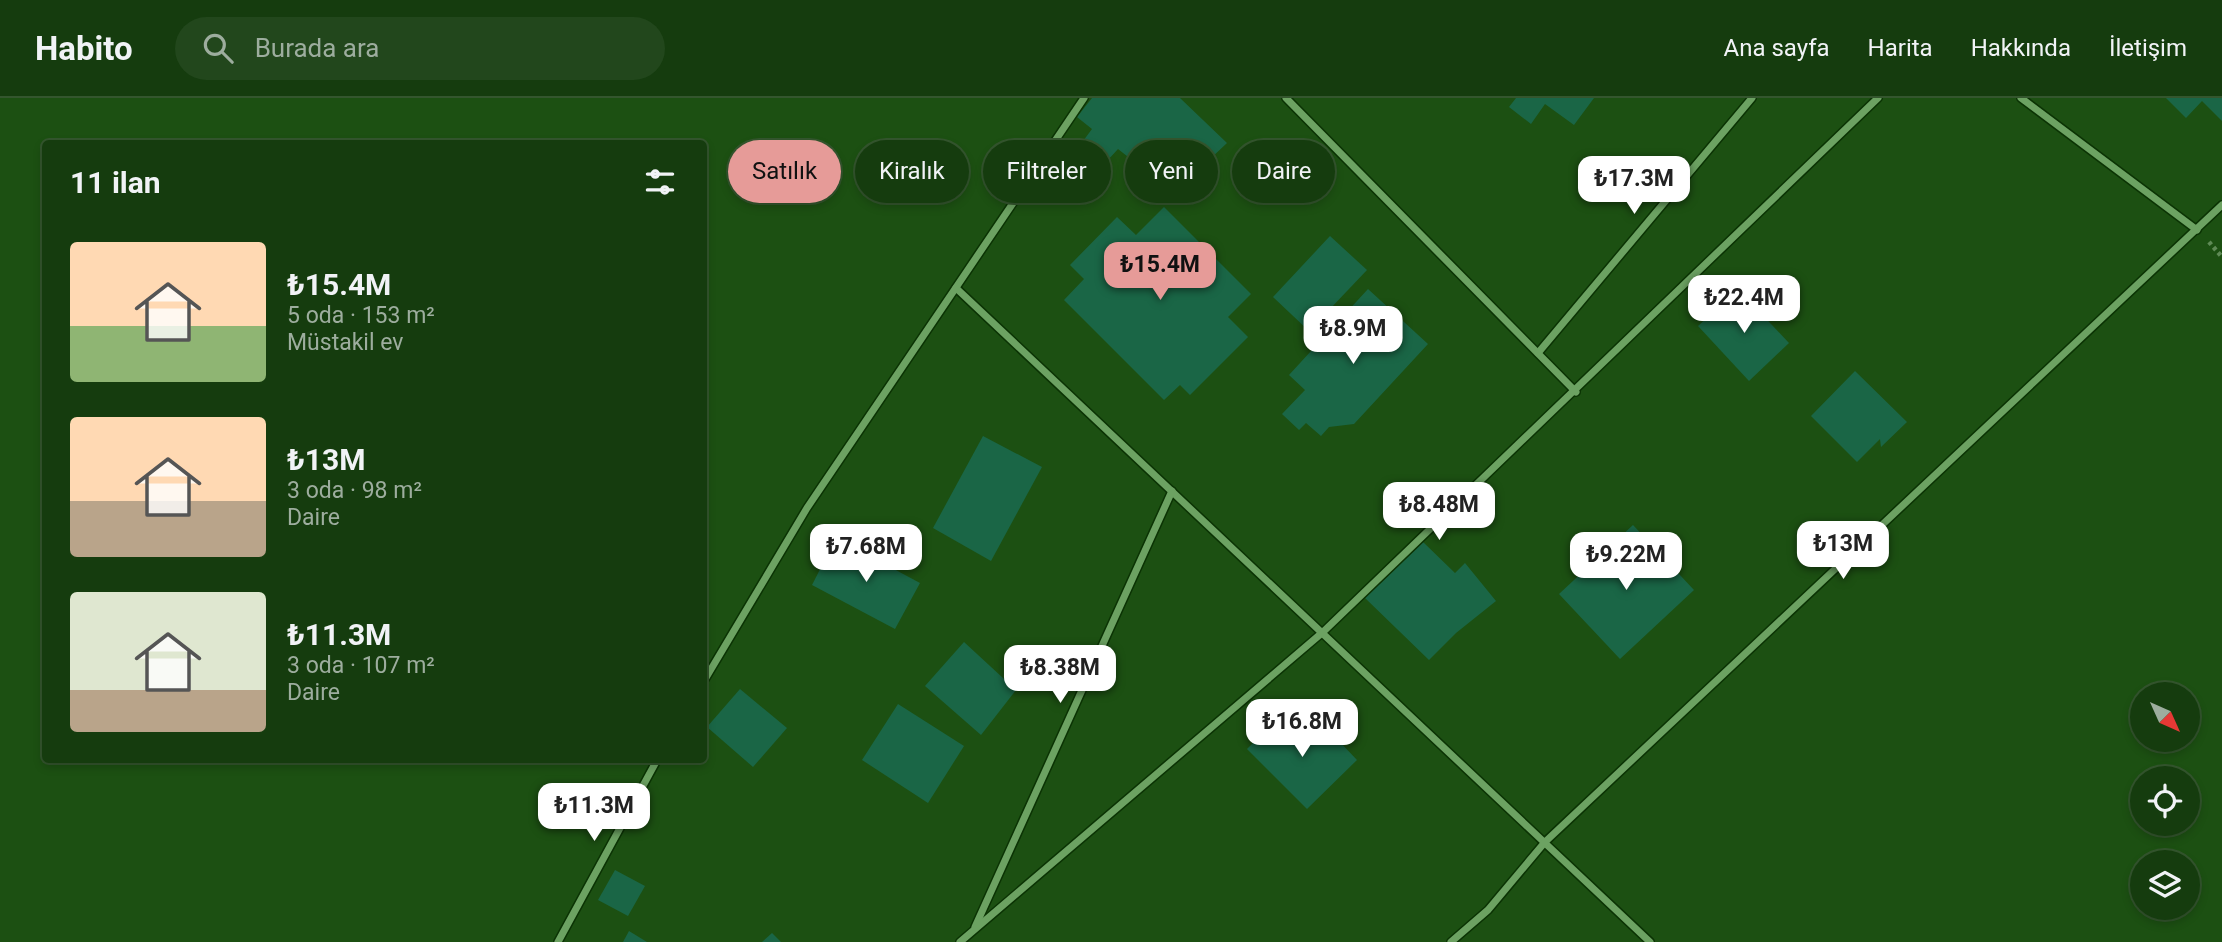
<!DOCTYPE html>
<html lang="tr">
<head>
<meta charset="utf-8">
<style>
	body { margin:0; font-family:Roboto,sans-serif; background:#22471c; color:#f1f3f6; height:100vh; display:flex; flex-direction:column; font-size:26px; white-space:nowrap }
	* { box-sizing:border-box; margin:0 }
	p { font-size:23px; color:#9dad9e }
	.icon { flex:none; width:38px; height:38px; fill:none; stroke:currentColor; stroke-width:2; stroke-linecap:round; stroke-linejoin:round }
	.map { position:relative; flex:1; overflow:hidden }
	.details { position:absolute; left:42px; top:42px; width:665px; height:623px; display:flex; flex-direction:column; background:#153c0e; border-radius:7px; box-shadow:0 4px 10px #0003,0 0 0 2px #34562e }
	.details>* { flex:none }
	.banner { position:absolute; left:728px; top:42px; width:665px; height:63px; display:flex; gap:14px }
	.needle { width:46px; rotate:135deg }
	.controls { position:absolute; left:2130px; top:584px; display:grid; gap:14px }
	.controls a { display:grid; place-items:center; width:70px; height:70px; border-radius:50%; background:#153c0e; box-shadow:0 4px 10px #0003,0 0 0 2px #34562e; font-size:35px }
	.price { position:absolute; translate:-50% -60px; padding:0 16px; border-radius:14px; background:#fff; color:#222; font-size:23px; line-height:46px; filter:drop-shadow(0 2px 4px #0008) }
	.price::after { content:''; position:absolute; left:50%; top:42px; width:21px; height:16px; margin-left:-10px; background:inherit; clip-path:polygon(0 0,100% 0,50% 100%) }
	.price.selected { background:#e69b98; color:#111 }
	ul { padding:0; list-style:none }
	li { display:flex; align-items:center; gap:21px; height:175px; padding:0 28px }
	li span { display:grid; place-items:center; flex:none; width:196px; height:140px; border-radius:7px; color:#555 }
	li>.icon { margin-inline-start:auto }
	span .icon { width:84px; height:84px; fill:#fffc; stroke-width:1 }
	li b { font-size:30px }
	h2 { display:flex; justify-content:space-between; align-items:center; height:84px; padding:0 28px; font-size:30px }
	.pill { padding:0 24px; border-radius:32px; background:#153c0e; box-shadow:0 4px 10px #0003,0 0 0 2px #34562e; font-size:24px; line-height:63px }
	.pill.selected { background:#e69b98; color:#111 }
	header { display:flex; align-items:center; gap:42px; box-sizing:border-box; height:98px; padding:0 35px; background:#153c0e; border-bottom:2px solid #34562e }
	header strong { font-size:33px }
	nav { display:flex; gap:38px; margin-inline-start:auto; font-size:24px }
	.search { width:490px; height:63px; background:#22471c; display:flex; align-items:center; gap:18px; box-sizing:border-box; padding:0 24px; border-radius:38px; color:#9dad9e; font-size:26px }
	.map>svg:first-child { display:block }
	.building { fill:#1a6646 }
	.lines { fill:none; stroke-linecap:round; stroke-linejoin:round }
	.minor-casing { stroke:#0b3304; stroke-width:10 }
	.path { stroke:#5f8a56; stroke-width:4.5; stroke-dasharray:3.5 3.5; stroke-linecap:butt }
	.minor { stroke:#6ca262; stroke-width:7 }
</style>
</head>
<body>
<header>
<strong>Habito</strong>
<div class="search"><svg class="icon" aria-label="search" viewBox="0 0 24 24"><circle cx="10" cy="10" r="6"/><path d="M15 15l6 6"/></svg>Burada ara</div>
<nav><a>Ana sayfa</a><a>Harita</a><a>Hakkında</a><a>İletişim</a></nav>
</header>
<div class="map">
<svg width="2222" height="844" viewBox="0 0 2222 844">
	<rect width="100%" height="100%" fill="#1c5012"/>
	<g class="building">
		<path d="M1092,0H1180L1227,45L1174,95L1118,51L1075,98L1057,78L1092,31L1077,19Z"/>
		<path d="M1516,0H1594L1574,27L1545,6L1531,26L1509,9Z"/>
		<path d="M2166,0H2222V23L2202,3L2186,20Z"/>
		<path d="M1164,109L1251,196L1228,219L1248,239L1190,297L1180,287L1164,302L1064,202L1084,181L1070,167L1117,119L1136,137Z"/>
		<path d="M1330,138L1367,172L1309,233L1273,199Z"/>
		<path d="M1368,191L1428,246L1354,326L1329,329L1321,338L1306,325L1299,332L1282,316L1305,292L1289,277Z"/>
		<path d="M1738,191L1789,245L1749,283L1698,228Z"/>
		<path d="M1855,273L1907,324L1881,349L1880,341L1857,364L1811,318Z"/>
		<path d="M983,338L1042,369L991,463L933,430Z"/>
		<path d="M1633,427L1694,492L1620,561L1559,496Z"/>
		<path d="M836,440L920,485L895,531L812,487Z"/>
		<path d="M1423,444L1455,475L1465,465L1496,503L1456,535L1429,562L1365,500Z"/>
		<path d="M964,544L1016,592L981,637L925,588Z"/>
		<path d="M740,591L787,630L753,669L707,629Z"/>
		<path d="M898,606L964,648L928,705L862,662Z"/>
		<path d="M1303,614L1334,646L1338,642L1357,662L1307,711L1247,651L1271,627L1280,636Z"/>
		<path d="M615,772L645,788L628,818L598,802Z"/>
		<path d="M629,833L647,844H623Z"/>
		<path d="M772,835L781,844H762Z"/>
	</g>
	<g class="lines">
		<g class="minor-casing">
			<g id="minor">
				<path d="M1286,0L1576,294"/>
				<path d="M2021,0L2197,132"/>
				<path d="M956,190L1650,844"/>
				<path d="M1538,255L1752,0"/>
				<path d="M704,583L807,410L1084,0"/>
				<path d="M975,829L1172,393"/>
				<path d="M558,844L657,662"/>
				<path d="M960,844L1323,534L1878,0"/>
				<path d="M1451,844L1488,812L1545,744L2222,107"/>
			</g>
		</g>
		<path class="path" d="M2209,144L2222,159"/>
		<use href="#minor" class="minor"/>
	</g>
</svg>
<div class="controls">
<a><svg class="needle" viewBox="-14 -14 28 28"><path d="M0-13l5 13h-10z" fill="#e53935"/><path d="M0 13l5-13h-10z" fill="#9dad9e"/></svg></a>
<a><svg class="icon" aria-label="locate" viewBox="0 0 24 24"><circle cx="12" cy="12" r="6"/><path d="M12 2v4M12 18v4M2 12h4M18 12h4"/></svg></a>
<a><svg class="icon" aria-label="layers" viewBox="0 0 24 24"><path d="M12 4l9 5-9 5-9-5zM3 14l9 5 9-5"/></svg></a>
</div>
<b class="price" style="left:1634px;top:118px">₺17.3M</b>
<b class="price selected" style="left:1160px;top:204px">₺15.4M</b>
<b class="price" style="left:1744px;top:237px">₺22.4M</b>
<b class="price" style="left:1353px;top:268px">₺8.9M</b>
<b class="price" style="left:1439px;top:444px">₺8.48M</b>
<b class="price" style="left:1843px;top:483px">₺13M</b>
<b class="price" style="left:866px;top:486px">₺7.68M</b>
<b class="price" style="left:1626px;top:494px">₺9.22M</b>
<b class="price" style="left:1060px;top:607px">₺8.38M</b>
<b class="price" style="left:1302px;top:661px">₺16.8M</b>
<b class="price" style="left:594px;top:745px">₺11.3M</b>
<div class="banner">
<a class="pill selected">Satılık</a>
<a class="pill">Kiralık</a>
<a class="pill">Filtreler</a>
<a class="pill">Yeni</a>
<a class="pill">Daire</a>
</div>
<section class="details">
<h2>11 ilan<svg class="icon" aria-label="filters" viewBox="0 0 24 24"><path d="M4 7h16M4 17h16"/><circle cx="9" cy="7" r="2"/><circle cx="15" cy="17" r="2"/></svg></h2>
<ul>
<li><span style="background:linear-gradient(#ffd9b3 60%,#8fb573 0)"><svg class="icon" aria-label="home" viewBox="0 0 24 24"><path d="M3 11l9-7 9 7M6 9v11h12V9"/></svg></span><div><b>₺15.4M</b><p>5 oda · 153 m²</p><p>Müstakil ev</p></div></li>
<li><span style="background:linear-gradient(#ffd9b3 60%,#b9a48a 0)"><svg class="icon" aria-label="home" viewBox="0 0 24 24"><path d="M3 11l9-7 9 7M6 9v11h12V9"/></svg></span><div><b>₺13M</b><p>3 oda · 98 m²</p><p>Daire</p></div></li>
<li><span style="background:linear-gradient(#dfe7d0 70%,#b9a48a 0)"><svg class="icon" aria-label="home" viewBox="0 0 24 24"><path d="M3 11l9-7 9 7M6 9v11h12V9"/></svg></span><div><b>₺11.3M</b><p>3 oda · 107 m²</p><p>Daire</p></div></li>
</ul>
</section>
</div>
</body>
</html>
